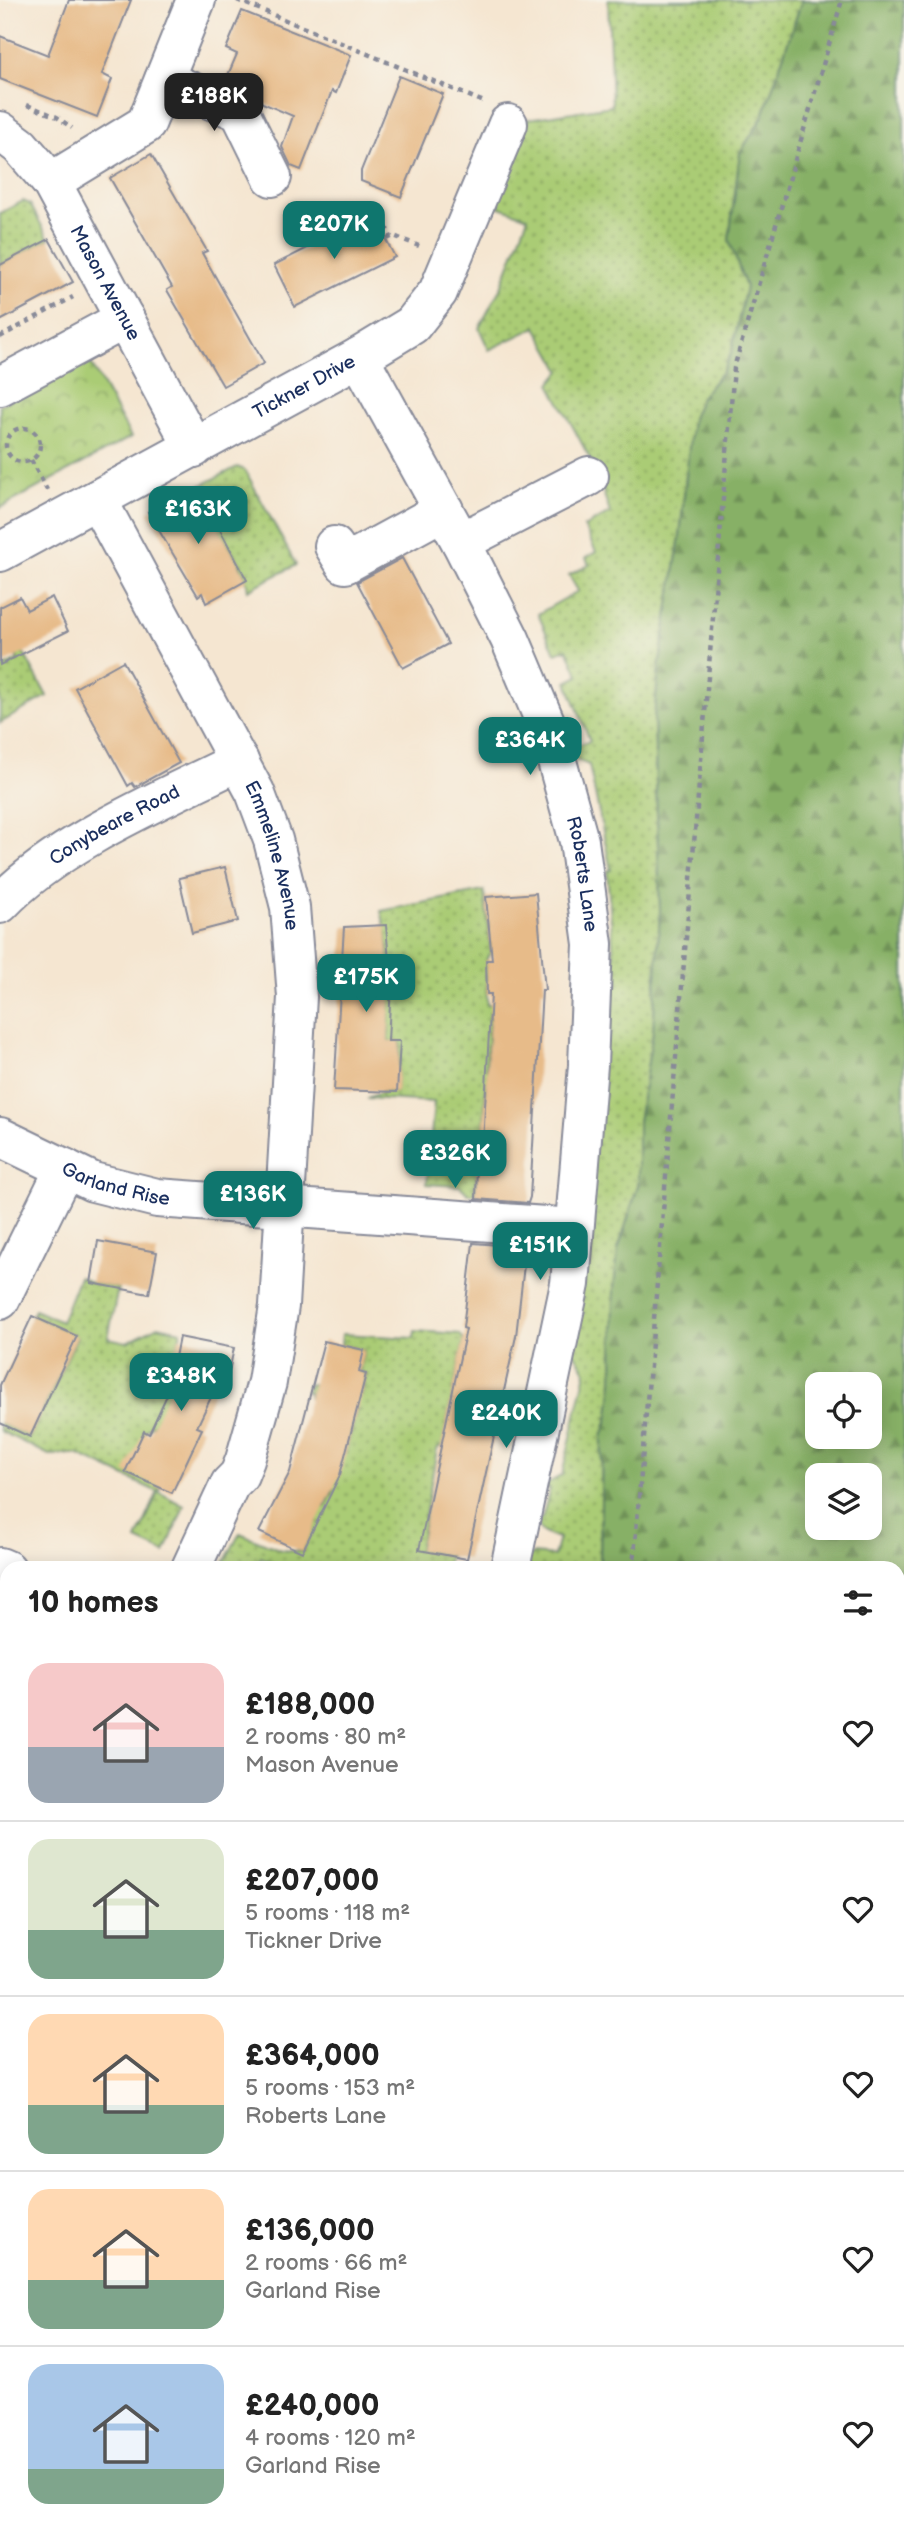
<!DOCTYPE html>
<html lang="en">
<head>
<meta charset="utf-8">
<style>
	body { margin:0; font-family:"Balsamiq Sans",sans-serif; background:#f2f2f2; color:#222; height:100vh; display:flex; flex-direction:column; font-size:26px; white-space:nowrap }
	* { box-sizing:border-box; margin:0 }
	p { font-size:23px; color:#767676 }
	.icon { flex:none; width:38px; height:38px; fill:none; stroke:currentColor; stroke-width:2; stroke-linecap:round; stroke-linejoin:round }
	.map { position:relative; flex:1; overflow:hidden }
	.panel { position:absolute; left:0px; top:1561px; width:905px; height:973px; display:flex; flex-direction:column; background:#fff; border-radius:21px 21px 0 0; box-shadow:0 4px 18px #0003 }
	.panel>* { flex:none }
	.buttons { position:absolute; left:805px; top:1372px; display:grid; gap:14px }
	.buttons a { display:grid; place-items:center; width:77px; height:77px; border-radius:14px; background:#fff; box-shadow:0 4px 18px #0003; font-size:35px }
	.price { position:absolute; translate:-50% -60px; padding:0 16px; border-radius:14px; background:#0f766e; color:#fff; font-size:23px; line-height:46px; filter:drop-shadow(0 2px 4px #0008) }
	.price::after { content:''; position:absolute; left:50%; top:42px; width:21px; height:16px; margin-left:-10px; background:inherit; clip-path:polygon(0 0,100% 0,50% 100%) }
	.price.current { background:#222; color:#fff }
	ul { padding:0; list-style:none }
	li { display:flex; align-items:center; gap:21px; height:175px; padding:0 28px }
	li+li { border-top:2px solid #e0e0e0 }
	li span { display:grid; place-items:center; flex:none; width:196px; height:140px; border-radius:21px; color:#555 }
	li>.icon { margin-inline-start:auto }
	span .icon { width:84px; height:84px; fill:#fffc; stroke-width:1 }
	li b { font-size:30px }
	h2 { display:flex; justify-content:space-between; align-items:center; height:84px; padding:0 28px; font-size:30px }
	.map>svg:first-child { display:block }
	.grass { fill:url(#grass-dots); stroke:#627e6a; stroke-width:2 }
	.forest { fill:url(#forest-firs); stroke:#517062; stroke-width:2; fill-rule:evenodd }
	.park { fill:url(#park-crowns); stroke:#627e6a; stroke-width:2 }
	.building { fill:#e7bb89 }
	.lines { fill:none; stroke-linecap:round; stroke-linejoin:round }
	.minor-casing { stroke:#888a98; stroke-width:42 }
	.path { stroke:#888a98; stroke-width:4.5; stroke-dasharray:5 5; stroke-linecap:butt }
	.minor { stroke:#fff; stroke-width:38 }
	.labels { text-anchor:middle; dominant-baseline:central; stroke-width:6; stroke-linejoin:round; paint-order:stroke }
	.street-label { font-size:19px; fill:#1b2f5e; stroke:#f7f3e8 }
</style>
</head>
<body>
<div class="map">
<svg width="904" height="2534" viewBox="0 0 904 2534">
	<defs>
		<pattern id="grass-dots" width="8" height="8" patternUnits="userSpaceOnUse" patternTransform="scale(1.75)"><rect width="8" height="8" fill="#aacc75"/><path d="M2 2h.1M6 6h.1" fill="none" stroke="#8aa663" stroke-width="1.8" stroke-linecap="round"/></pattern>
		<pattern id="forest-firs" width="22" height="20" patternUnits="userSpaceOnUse" patternTransform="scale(1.75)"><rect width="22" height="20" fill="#87b066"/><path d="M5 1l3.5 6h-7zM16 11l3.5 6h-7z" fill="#6e9057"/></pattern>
		<pattern id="park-crowns" width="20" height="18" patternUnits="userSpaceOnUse" patternTransform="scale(1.75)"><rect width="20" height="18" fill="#aacc75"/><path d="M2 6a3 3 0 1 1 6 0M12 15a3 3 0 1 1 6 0" fill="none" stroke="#8aa663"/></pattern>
	</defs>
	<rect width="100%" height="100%" fill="#f7f3e8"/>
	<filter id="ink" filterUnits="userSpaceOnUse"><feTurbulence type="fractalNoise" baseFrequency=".0143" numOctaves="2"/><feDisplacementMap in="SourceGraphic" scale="14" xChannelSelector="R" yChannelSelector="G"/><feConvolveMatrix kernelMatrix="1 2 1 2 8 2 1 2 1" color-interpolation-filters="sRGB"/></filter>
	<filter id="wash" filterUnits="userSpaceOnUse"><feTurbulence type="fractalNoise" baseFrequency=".00686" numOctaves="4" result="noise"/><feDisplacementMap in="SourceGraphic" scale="28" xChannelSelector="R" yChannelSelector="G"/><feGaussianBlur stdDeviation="1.57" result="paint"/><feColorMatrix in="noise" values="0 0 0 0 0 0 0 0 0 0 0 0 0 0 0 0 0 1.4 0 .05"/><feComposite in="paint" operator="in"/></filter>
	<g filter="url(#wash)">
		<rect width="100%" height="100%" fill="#f5e6d1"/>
		<g class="grass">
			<path d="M608,0H802L763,116L740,153L729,240L746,287L731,354L722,372L701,397L686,474L680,536L659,668L654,718L660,911L653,1032L638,1122V1186L618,1250L614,1288L613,1382L609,1415L602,1437L600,1568H522L532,1554L554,1556L559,1538C544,1534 538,1533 536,1517L542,1518L550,1489L543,1486L562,1475L586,1372L573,1351L602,970L614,958L607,871L611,870L589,765L574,759L564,750L590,741L567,682L579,676L567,649L555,653L538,614L578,591L569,575L589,565L586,558L596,552L584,527L610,513L596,470L550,384L561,371L536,327L489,350L479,328L501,287L528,217L489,203L522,120L612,106Z"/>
			<path d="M23,201L30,204L49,239L0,265V213Z"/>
			<path d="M237,467L245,470L296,565L248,590C246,560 207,517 192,490Z"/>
			<path d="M21,648L47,696L0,723V669L18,660L14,651Z"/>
			<path d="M484,891L491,952L486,960L487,1004L522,1005L490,1011L486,1068L493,1075L486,1081L482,1163H477L475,1194H468L460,1186L427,1184L434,1102L367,1098L383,1092H396L398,1069L388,1064L399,1065L400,1042L388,1041C390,998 393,951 381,911Z"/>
			<path d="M79,1277L91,1283L118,1288L108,1338L127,1342L158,1326L181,1331L173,1367L143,1360L138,1375L199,1388L144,1432L161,1488L159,1492L184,1506L165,1553L137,1540L158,1492L77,1454L49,1455L0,1431V1423L30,1437L77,1337L32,1316L35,1310L61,1322Z"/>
			<path d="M415,1331L460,1334L464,1340L442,1445L437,1449L419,1549L450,1556L445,1568H272L274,1563L261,1557L255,1568H221L240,1533L281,1550L302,1552L322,1508L326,1506L334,1489L327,1486L346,1451L357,1409L309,1397L310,1393L306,1392L309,1384L362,1395L366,1374L359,1372L364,1350L341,1345L342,1334L414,1338Z"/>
			<path d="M0,1922L7,1925V2121L0,2123Z"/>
			<path d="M904,2142V2493L898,2499V2153Z"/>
			<path d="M0,2411L7,2412V2527H374V2534H0Z"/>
			<path d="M498,2527H867L858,2534H488Z"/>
		</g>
		<g class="forest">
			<path d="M802,0H904V2142L898,2153V1568H600L602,1437L609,1415L613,1382L614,1288L618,1250L638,1186V1122L653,1032L660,911L654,718L659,668L680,536L692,418L701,397L722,372L731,354L746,287L729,240L740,153L763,116ZM870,1384V1437H817V1384ZM870,1475V1528H817V1475Z"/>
			<path d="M0,2312H7V2412L0,2411Z"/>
			<path d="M374,2527H498L488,2534H374Z"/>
		</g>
		<path class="park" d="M88,358L131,437L0,508V405Z"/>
		<g id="blocks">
			<g class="building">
				<path d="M69,0H131L102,74L112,79L97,117L0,79V36L48,55Z"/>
				<path d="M242,11L351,55L336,93L332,91L301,170L291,166L282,147L293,116L260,102L248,92L225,82L237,54L226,49Z"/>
				<path d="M399,76L443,94L401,197L361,181V171Z"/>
				<path d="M151,154L207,251L202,253L264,363L223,386L167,290L172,287L110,178Z"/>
				<path d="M373,215L395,257L295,307L274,265Z"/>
				<path d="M49,239L73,282L0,321V265Z"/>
				<path d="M192,490L206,516L211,513L247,580L206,603L202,593L198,596L148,512Z"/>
				<path d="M402,558L448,644L403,668L357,582Z"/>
				<path d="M20,597L27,610L52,597L68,631L0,665V607Z"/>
				<path d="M123,661L179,763L135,787L132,783L128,786L75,688Z"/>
				<path d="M225,867L238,921L192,933L179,878Z"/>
				<path d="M536,893L545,990H542L530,1197L528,1203L476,1199L477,1162L482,1163L491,994H487L486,960H492L486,897Z"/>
				<path d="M386,925L391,986L388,1041H400L397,1092L334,1090L344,927Z"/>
				<path d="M98,1241L157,1252L149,1294L91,1283Z"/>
				<path d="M473,1243L526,1247L516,1336L467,1559L419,1550L466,1329L463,1328Z"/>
				<path d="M32,1316L77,1336L30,1437L0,1423V1385Z"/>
				<path d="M179,1337L234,1348L228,1377L221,1376L197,1427L202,1429L172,1493L125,1472L144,1431L149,1434L173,1382H170Z"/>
				<path d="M324,1341L364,1350L359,1372L366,1374L340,1475L302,1552L259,1532L290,1472Z"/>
			</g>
		</g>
	</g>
	<g filter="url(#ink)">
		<use href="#blocks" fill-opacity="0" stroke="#888a98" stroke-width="2"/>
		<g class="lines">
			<g class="minor-casing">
				<g id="minor">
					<path d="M164,80L240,112L272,177"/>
					<path id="s1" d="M0,131L20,146L51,182L194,448"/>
					<path d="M51,182L146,124L196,0"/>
					<path id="s2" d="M359,357L461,542L510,639L548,729L579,841L593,944L588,1065L570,1284L510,1568"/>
					<path d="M0,386L125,319"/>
					<path id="s3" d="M98,501L255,792L273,840L290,907L297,997L279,1306L267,1382L245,1460L239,1475L230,1484L191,1568"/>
					<path d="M461,542L589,476"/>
					<path d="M334,546L345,564L444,510"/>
					<path id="s4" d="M0,552L359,357L412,325L438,292L508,124"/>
					<path id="s5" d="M0,904C57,843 163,799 239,761"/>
					<path id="s6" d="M0,1137L93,1182L157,1198L574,1228"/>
					<path d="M0,1300L65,1168"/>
					<path d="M0,1567L7,1570"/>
					<path d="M0,1844L7,1843"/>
					<path d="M0,2241L7,2240"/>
					<path d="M884,2534L892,2527"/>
				</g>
			</g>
			<g class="path">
				<path d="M237,0L484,102"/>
				<path d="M27,105L57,117L72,128"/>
				<path d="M381,217L391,237"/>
				<path d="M387,239L394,236L419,246"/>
				<path d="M0,337L73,297"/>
				<circle cx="23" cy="445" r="17"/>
				<path d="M31,460L47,490"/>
				<path d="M633,1568L734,368L842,0"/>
				<path d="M0,1633L7,1632"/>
				<path d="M0,2159L7,2158"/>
			</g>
			<use href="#minor" class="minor"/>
		</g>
	</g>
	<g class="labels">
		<g class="street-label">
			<text stroke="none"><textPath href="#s1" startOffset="187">Mason Avenue</textPath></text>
			<text stroke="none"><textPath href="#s4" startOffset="346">Tickner Drive</textPath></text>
			<text stroke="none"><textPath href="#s5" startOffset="140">Conybeare Road</textPath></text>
			<text stroke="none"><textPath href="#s3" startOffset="397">Emmeline Avenue</textPath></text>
			<text stroke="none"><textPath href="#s2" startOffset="567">Roberts Lane</textPath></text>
			<text stroke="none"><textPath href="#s6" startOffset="126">Garland Rise</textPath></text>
		</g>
	</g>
</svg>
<div class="buttons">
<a><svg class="icon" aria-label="locate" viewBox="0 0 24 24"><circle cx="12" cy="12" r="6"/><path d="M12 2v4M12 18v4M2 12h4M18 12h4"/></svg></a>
<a><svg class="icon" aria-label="layers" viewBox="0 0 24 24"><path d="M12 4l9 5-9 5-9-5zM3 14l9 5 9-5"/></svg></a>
</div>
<b class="price current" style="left:214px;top:133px">£188K</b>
<b class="price" style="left:334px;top:261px">£207K</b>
<b class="price" style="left:198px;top:546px">£163K</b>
<b class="price" style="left:530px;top:777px">£364K</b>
<b class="price" style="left:366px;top:1014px">£175K</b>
<b class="price" style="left:455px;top:1190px">£326K</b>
<b class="price" style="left:253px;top:1231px">£136K</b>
<b class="price" style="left:540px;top:1282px">£151K</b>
<b class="price" style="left:181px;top:1413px">£348K</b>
<b class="price" style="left:506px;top:1450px">£240K</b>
<section class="panel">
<h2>10 homes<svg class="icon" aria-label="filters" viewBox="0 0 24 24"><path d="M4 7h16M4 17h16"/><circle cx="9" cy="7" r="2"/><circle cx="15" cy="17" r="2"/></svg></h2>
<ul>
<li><span style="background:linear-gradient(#f6c9c9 60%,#9aa5b1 0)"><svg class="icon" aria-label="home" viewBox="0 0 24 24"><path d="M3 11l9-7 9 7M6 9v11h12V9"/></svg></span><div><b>£188,000</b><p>2 rooms · 80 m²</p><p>Mason Avenue</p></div><svg class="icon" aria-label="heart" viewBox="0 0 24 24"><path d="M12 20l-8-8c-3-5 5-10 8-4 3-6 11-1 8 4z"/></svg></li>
<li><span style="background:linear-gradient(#dfe7d0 65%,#7fa58c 0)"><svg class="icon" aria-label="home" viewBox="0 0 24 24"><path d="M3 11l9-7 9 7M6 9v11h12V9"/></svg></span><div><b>£207,000</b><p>5 rooms · 118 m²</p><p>Tickner Drive</p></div><svg class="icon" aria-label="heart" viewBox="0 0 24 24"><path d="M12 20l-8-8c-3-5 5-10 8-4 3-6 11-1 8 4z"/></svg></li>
<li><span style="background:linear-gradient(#ffd9b3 65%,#7fa58c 0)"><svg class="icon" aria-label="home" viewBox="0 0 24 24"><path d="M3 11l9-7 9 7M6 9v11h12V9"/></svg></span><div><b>£364,000</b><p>5 rooms · 153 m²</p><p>Roberts Lane</p></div><svg class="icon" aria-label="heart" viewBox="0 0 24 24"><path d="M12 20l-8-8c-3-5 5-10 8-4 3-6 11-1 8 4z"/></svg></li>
<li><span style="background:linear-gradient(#ffd9b3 65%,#7fa58c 0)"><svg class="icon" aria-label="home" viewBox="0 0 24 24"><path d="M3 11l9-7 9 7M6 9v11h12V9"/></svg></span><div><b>£136,000</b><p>2 rooms · 66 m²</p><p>Garland Rise</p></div><svg class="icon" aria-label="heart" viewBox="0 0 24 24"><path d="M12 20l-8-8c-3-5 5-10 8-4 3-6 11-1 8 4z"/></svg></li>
<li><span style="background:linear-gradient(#a9c7e8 75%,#7fa58c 0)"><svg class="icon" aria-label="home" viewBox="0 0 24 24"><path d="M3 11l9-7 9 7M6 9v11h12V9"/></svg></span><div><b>£240,000</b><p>4 rooms · 120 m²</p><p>Garland Rise</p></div><svg class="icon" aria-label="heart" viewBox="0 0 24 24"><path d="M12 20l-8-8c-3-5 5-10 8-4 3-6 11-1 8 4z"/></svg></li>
</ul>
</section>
</div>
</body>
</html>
